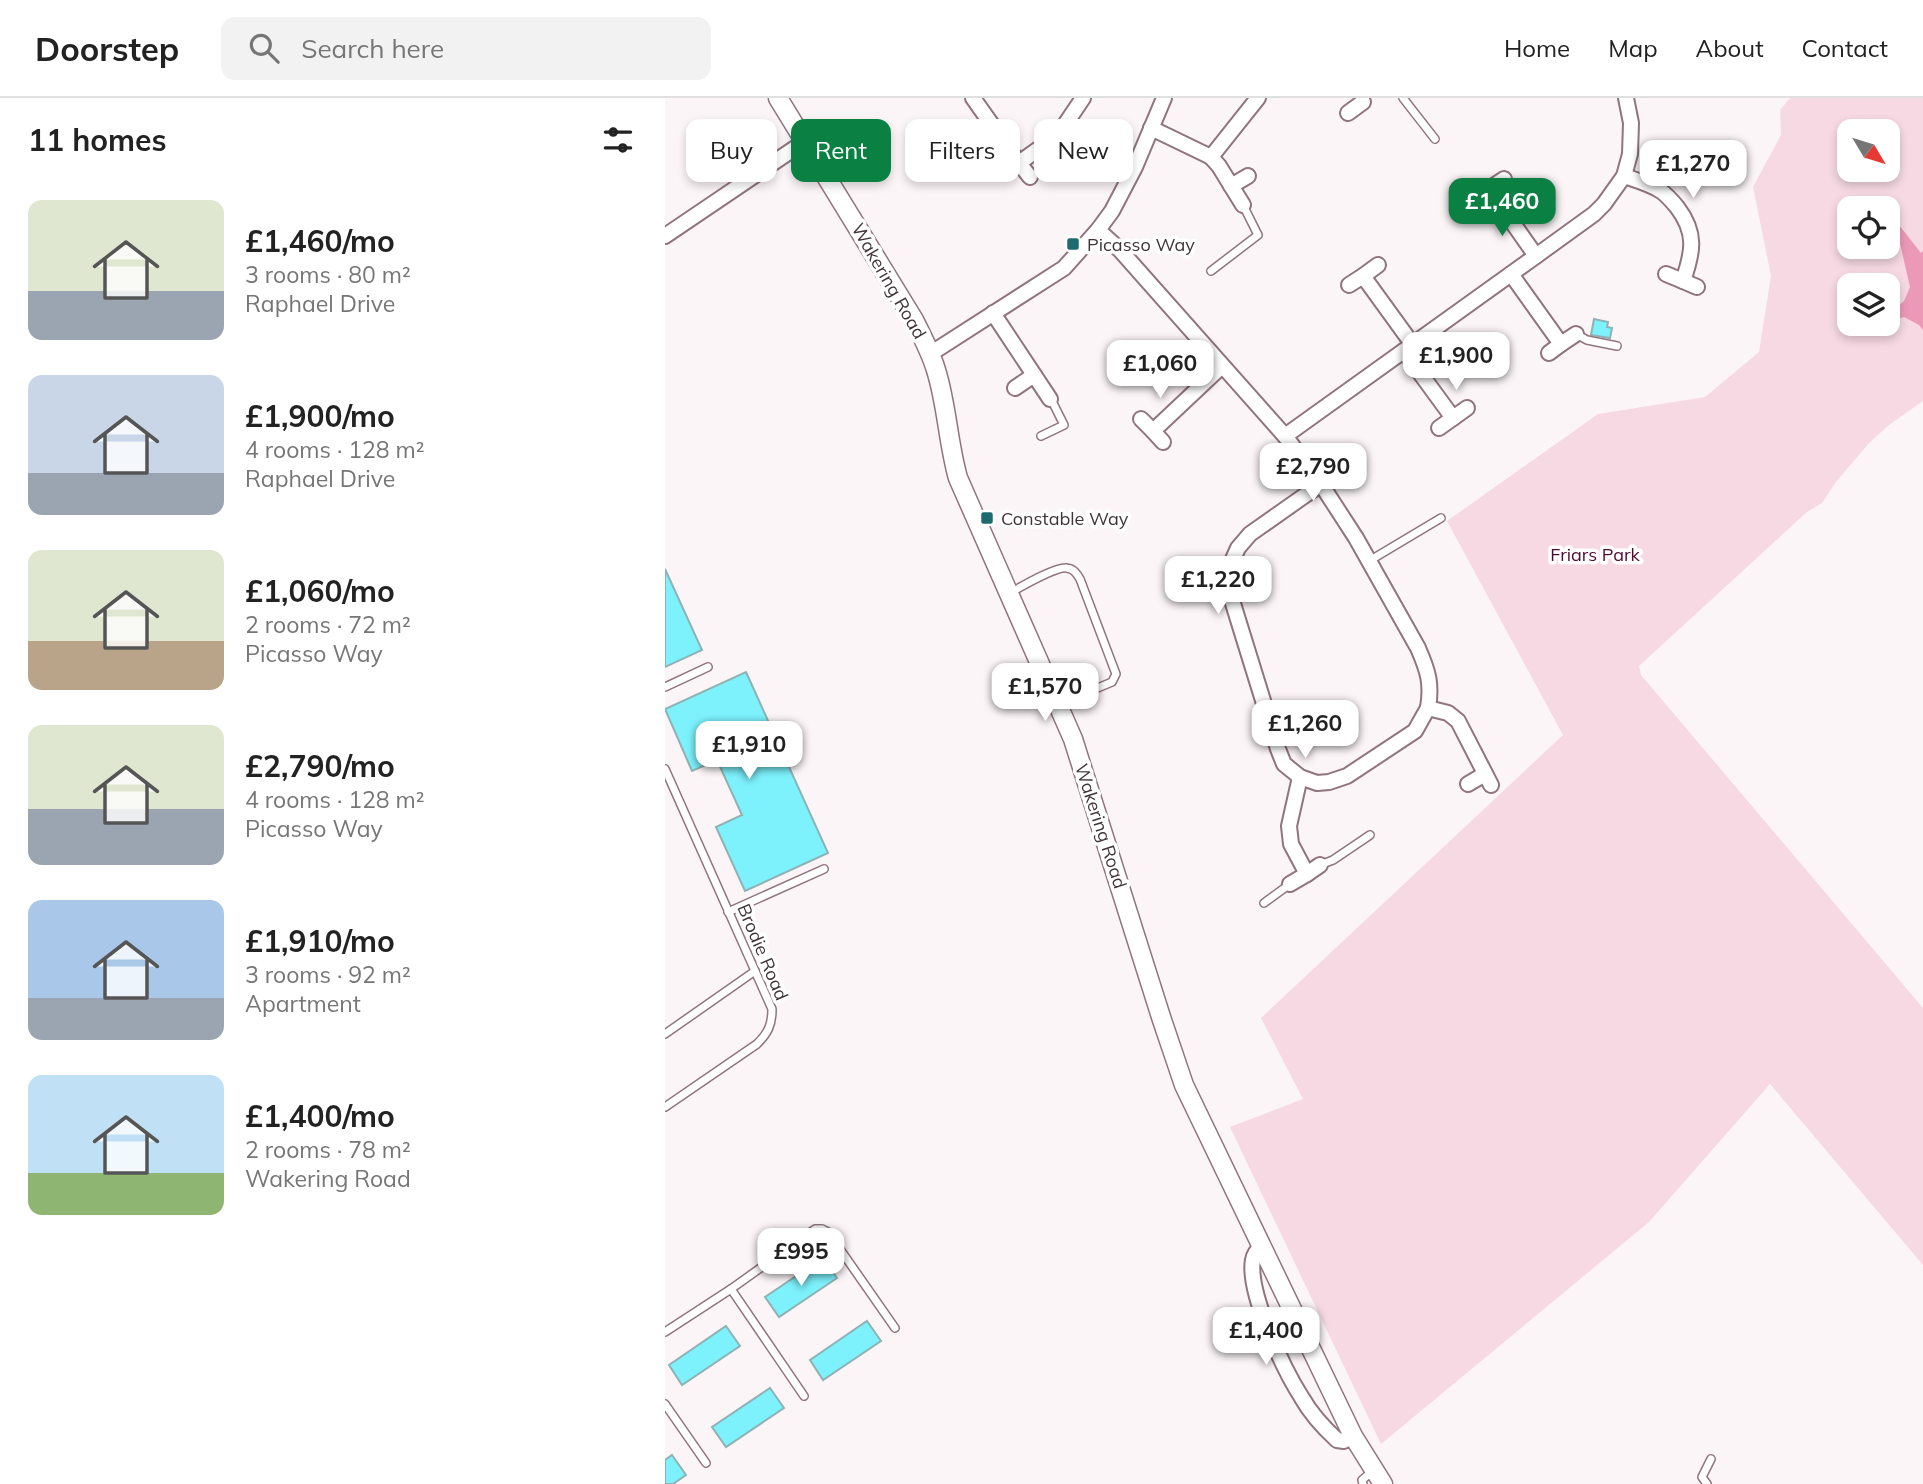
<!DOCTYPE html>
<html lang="en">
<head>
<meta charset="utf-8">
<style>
	body { margin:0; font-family:Mulish,sans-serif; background:#f2f2f2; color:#222; height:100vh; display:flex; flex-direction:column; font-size:26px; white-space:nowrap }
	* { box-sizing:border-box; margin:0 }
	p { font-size:23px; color:#767676 }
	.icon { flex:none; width:38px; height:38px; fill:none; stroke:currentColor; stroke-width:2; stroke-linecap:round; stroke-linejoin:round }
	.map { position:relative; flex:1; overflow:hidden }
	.side { display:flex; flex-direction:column; background:#fff; width:665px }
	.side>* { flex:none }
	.hud { position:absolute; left:21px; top:21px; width:665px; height:63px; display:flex; gap:14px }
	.needle { width:46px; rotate:128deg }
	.fabs { position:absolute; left:1172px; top:21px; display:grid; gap:14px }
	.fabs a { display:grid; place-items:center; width:63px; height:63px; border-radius:14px; background:#fff; box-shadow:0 4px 10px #0003; font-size:35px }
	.price { position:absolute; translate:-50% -60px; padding:0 16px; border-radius:14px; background:#fff; color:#222; font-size:23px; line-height:46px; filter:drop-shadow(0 2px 4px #0008) }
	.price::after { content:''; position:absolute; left:50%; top:42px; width:21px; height:16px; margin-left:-10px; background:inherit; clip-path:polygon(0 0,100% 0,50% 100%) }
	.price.on { background:#0b8043; color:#fff }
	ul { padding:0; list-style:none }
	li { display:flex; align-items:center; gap:21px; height:175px; padding:0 28px }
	li span { display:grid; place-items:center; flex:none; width:196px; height:140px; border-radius:14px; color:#555 }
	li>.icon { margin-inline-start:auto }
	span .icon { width:84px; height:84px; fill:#fffc; stroke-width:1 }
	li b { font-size:30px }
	h2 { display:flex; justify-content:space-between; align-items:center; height:84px; padding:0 28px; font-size:30px }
	.tag { padding:0 24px; border-radius:14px; background:#fff; box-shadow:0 4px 10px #0003; font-size:24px; line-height:63px }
	.tag.on { background:#0b8043; color:#fff }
	header { display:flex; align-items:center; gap:42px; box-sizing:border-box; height:98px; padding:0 35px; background:#fff; border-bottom:2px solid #e0e0e0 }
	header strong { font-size:33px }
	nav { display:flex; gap:38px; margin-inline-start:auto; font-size:24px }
	.search { width:490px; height:63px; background:#f2f2f2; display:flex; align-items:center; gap:18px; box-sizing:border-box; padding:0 24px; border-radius:14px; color:#767676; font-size:26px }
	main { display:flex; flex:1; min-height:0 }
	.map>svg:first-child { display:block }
	.green { fill:#f6d9e3; fill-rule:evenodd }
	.water { fill:#ec99b8 }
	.building { fill:#7df2fd; stroke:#8fb2b5; stroke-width:2 }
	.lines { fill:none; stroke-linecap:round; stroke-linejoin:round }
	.service-casing { stroke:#90747e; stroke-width:10 }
	.minor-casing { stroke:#90747e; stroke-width:18 }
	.tertiary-casing { stroke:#90747e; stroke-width:21 }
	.service { stroke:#fff; stroke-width:7 }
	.minor { stroke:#fff; stroke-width:14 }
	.tertiary { stroke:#fff; stroke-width:18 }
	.poi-dot { fill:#1e6a71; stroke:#fff; stroke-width:2.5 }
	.labels { text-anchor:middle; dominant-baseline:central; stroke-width:7; stroke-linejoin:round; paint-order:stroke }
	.poi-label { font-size:18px; fill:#413439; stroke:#fff; text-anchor:start }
	.street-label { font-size:18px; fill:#413439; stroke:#fff }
	.park-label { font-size:18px; fill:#53092f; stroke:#fff }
</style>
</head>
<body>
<header>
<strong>Doorstep</strong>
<div class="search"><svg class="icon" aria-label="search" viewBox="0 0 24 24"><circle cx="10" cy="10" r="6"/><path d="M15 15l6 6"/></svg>Search here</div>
<nav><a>Home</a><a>Map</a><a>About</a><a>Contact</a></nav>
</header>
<main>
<section class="side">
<h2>11 homes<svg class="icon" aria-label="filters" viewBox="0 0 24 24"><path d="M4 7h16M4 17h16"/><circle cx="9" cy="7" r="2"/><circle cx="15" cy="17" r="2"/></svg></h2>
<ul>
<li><span style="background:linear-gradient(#dfe7d0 65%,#9aa5b1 0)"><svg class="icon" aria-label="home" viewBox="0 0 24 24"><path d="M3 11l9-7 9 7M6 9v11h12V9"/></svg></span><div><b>£1,460/mo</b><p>3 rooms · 80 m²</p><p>Raphael Drive</p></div></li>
<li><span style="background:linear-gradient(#c9d6e8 70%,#9aa5b1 0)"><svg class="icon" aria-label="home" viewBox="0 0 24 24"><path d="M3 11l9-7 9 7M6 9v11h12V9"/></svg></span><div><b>£1,900/mo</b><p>4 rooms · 128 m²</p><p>Raphael Drive</p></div></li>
<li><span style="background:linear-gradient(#dfe7d0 65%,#b9a48a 0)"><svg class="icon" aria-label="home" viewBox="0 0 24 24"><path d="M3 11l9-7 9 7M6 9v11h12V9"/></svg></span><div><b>£1,060/mo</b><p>2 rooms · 72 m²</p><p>Picasso Way</p></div></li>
<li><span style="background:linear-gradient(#dfe7d0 60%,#9aa5b1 0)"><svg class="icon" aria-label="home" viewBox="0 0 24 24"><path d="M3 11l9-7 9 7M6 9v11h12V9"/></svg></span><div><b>£2,790/mo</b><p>4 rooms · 128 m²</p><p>Picasso Way</p></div></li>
<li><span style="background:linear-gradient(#a9c7e8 70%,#9aa5b1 0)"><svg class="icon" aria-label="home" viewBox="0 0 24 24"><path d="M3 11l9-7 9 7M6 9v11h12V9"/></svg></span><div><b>£1,910/mo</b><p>3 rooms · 92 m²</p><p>Apartment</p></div></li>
<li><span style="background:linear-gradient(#bfe0f5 70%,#8fb573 0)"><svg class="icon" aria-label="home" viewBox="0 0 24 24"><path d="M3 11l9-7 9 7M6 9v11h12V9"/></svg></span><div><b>£1,400/mo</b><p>2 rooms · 78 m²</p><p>Wakering Road</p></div></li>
</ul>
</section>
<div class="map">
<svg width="1258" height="1386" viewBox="0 0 1258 1386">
	<rect width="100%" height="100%" fill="#fcf5f7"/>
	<path class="green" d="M1125,0H1258V303L1224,327L1204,345L1171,384L1157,405L1142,414L974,568L976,577L1258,910V1167L1105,986L984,1124L716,1346L565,1029L638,1001L596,920L898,637L782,423L933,316L1040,299L1094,254L1106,178L1088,89L1116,37L1115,12ZM1185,33H1223V72H1185ZM1185,110H1223V149H1185ZM1185,187H1223V226H1185Z"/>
	<path class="water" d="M1234,127L1256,155L1258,153V232L1254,227L1239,219L1223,224V217L1239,203L1245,189L1231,128Z"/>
	<g class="building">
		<path d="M929,221L943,224L942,229L947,230L945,240L926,237Z"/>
		<path d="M0,471L37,552L0,569Z"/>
		<path d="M81,574L163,755L80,793L51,729L77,717L52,662L27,673L0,611Z"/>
		<path d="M158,1160L172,1180L114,1219L100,1199Z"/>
		<path d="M202,1223L216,1243L158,1282L145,1262Z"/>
		<path d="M61,1228L75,1248L17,1287L4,1267Z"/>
		<path d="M105,1290L119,1310L61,1349L47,1329Z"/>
		<path d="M7,1357L21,1377L8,1386H0V1362Z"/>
	</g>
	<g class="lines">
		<g class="service-casing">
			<g id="service">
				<path d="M738,0L770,41"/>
				<path d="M546,173L593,137L578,107"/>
				<path d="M911,236L922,242L952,248"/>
				<path d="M376,338L399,327L386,301"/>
				<path d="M704,463L776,420"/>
				<path d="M343,496C354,490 391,468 402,470C409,471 412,476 415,481L451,576L447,584L394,606"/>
				<path d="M0,589L43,569"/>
				<path d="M0,671L107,911C107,927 103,935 92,946L0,1009"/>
				<path d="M655,767L668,762L705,737"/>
				<path d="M599,805L625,786"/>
				<path d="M63,814L159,771"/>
				<path d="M0,936L90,873"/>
				<path d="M66,1191L139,1298"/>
				<path d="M0,1234L66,1191L150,1131H157L163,1134L230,1230"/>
				<path d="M0,1306L41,1365"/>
				<path d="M698,1386L697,1382L709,1372"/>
				<path d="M1042,1386L1037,1379L1046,1361"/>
			</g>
		</g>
		<g class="minor-casing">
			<g id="minor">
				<path d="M308,0L354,65L393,37L418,0"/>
				<path d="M683,15L698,4"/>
				<path d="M486,30L546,59L593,0"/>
				<path d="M546,59L554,68L578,107"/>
				<path d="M354,65L365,79"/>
				<path d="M959,78C971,82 985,86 996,93C1002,97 1007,103 1012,109C1032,135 1028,154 1018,183L1032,189"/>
				<path d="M566,88L583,78"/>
				<path d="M824,91L839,81"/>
				<path d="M809,99L824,91L871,158"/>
				<path d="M433,132L455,152L620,338L656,386L691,440L753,550C763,573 767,585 763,610L783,615L793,623L826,687"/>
				<path d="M0,138L139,44"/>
				<path d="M846,176L896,246L884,255"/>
				<path d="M1001,176L1018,183"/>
				<path d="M698,178L713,167"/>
				<path d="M684,187L698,178L748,247"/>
				<path d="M328,215L385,301"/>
				<path d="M896,246L911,236"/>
				<path d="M739,253L788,320L774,330"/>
				<path d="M265,256L399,170L433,132L447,113L470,69L499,0"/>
				<path d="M350,290L369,277"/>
				<path d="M788,320L802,310"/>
				<path d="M476,321L488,333"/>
				<path d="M620,338L871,158L929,116L939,106L959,78L965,56L966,25L961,0"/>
				<path d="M498,344L488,333L557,268"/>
				<path d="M635,679L619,666L613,651L566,499L565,468L573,450L585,436L656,386"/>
				<path d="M803,686L820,676"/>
				<path d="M642,776L655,767"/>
				<path d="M625,786L642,776L626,746L624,728L635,679L652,685L664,684L682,678L750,633L763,610"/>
				<path d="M597,1148C592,1152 589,1156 588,1162C582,1194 619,1272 637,1300C646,1316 659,1330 672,1342L679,1343L688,1338"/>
			</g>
		</g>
		<g class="tertiary-casing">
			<path id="tertiary" d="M113,0L249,222C257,238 266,255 271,272C282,307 283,345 293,380L408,641L496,919L519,987L688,1338L718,1386"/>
		</g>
		<use href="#service" class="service"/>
		<use href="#minor" class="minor"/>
		<use href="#tertiary" class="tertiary"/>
	</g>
	<g class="poi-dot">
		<rect x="401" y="139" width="14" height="14" rx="3.5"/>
		<rect x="315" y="413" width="14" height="14" rx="3.5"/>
	</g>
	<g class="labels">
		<g class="poi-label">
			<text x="422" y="146">Picasso Way</text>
			<text x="336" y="420">Constable Way</text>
		</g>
		<g class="street-label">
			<text transform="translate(224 183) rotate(60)">Wakering Road</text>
			<text transform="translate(436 728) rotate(72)">Wakering Road</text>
			<text transform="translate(98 854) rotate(67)">Brodie Road</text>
		</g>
		<g class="park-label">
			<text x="930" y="456">Friars Park</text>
		</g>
	</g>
</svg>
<div class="fabs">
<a><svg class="needle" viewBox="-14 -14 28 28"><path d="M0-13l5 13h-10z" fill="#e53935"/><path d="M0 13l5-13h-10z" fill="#767676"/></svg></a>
<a><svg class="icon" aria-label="locate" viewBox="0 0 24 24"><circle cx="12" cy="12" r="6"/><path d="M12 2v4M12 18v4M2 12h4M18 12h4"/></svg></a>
<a><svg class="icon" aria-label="layers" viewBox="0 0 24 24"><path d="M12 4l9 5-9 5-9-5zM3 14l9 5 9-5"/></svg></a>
</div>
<b class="price" style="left:1028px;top:102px">£1,270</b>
<b class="price on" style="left:837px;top:140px">£1,460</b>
<b class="price" style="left:791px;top:294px">£1,900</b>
<b class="price" style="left:495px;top:302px">£1,060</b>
<b class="price" style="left:648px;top:405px">£2,790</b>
<b class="price" style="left:553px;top:518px">£1,220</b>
<b class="price" style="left:380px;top:625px">£1,570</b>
<b class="price" style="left:640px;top:662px">£1,260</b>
<b class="price" style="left:84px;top:683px">£1,910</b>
<b class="price" style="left:136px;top:1190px">£995</b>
<b class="price" style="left:601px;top:1269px">£1,400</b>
<div class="hud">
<a class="tag">Buy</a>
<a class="tag on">Rent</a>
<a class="tag">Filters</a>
<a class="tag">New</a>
</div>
</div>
</main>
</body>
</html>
